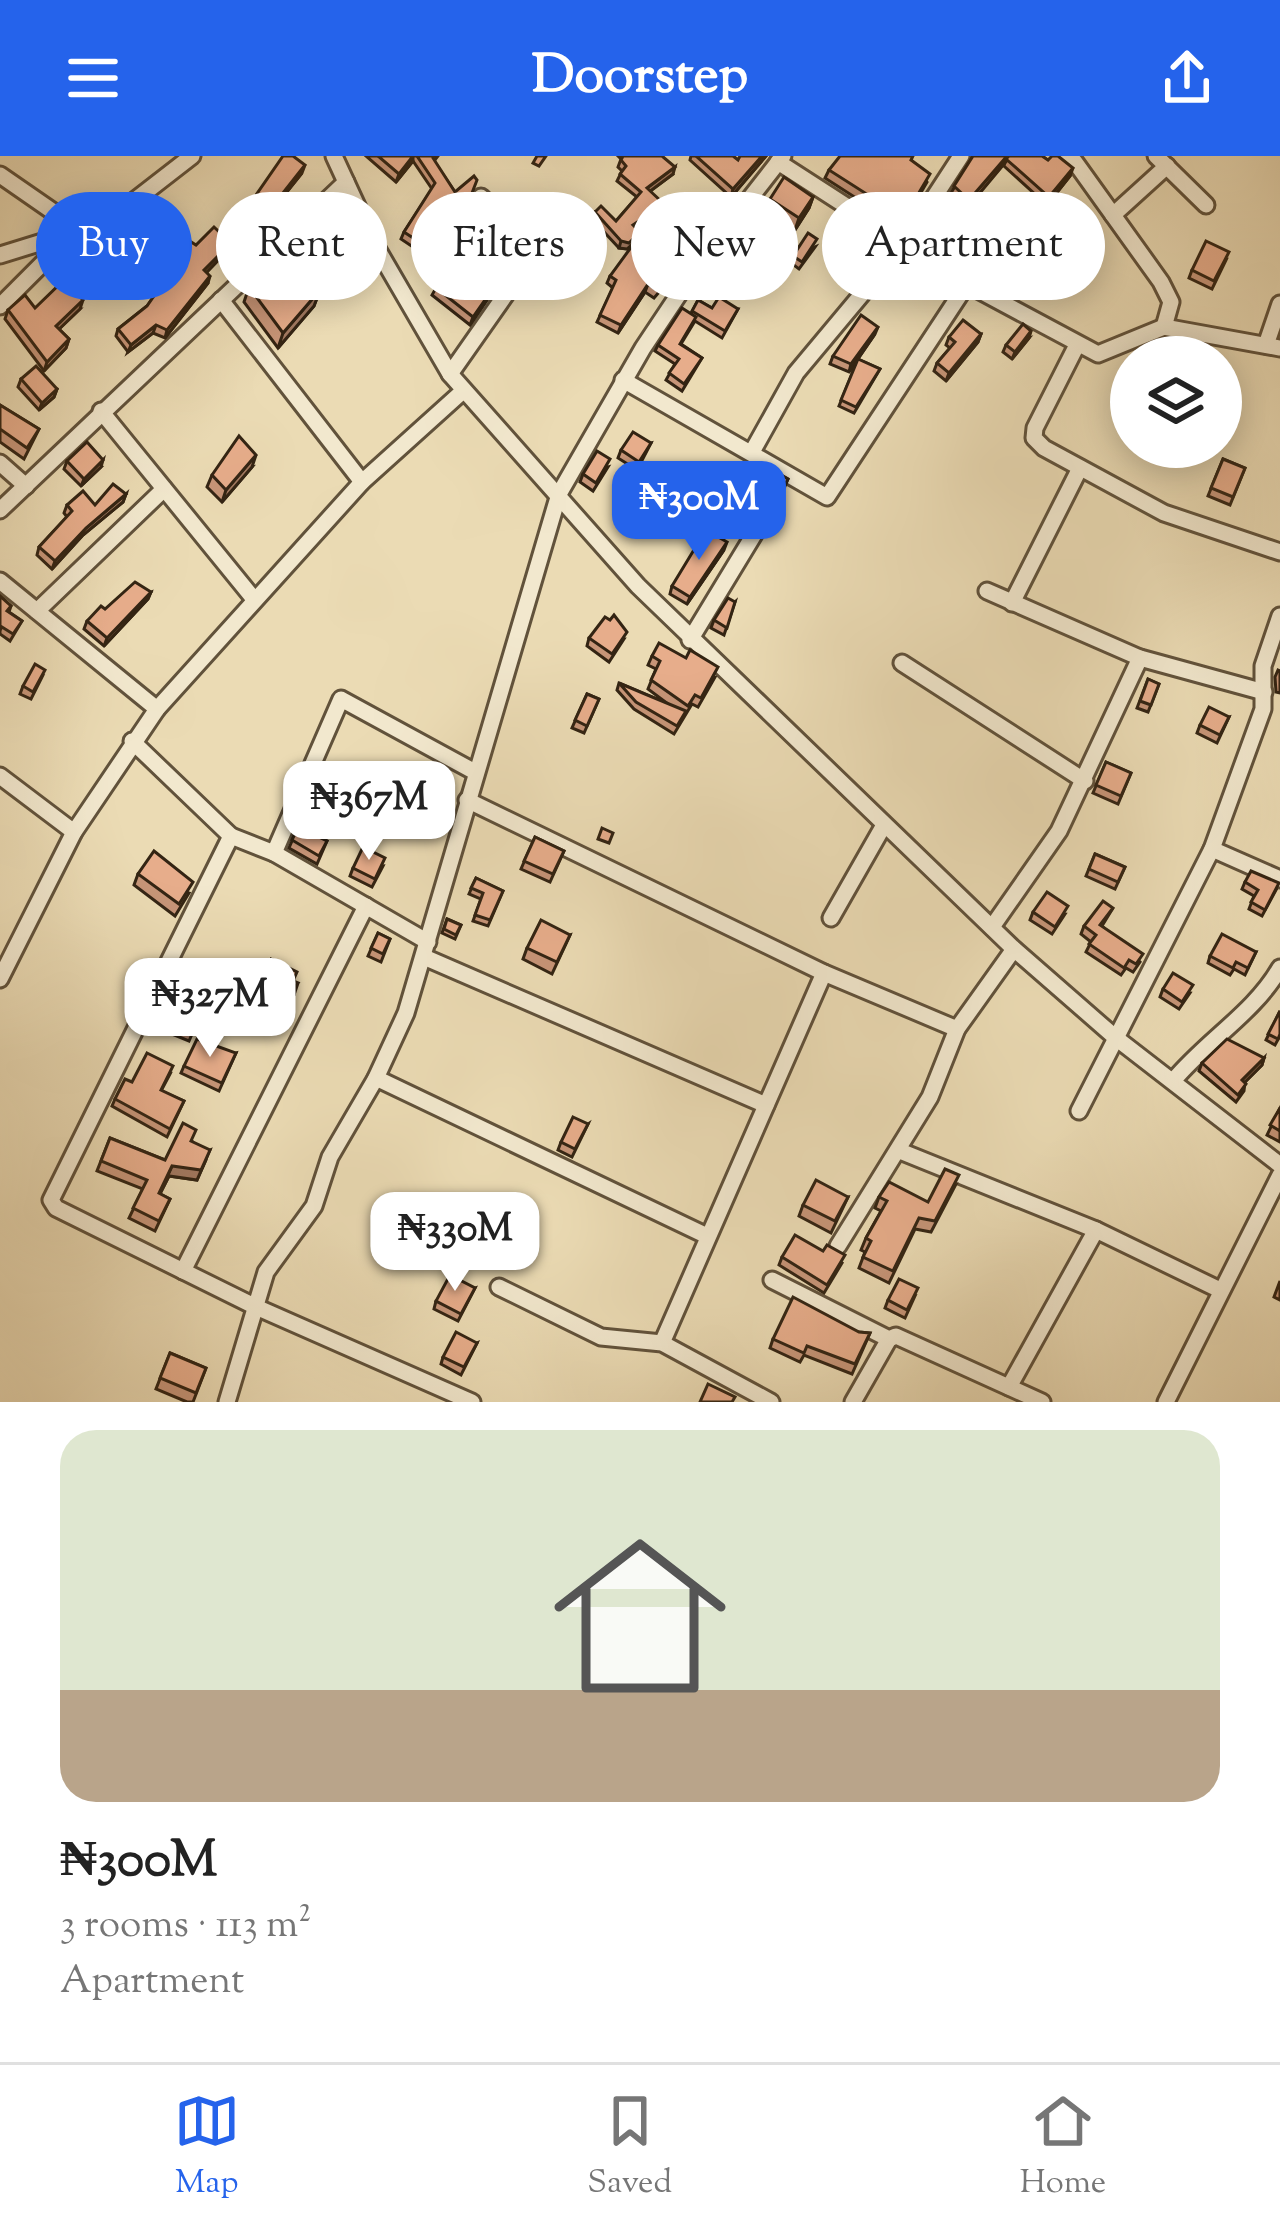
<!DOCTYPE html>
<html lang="en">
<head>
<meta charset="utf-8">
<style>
	body { margin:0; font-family:"Sorts Mill Goudy",serif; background:#f2f2f2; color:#222; height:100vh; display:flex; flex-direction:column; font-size:45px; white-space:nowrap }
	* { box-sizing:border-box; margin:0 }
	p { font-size:39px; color:#767676 }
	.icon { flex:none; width:66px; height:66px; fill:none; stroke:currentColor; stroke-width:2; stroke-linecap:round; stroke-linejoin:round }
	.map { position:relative; height:1246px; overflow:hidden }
	.details { display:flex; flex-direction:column; background:#fff; flex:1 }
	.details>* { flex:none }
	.top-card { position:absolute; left:36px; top:36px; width:1209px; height:108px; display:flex; gap:24px }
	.buttons { position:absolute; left:1110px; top:180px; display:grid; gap:24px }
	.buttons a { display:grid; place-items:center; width:132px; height:132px; border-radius:50%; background:#fff; box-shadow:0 6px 30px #0003; font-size:60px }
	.price { position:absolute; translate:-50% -102px; padding:0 27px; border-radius:24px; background:#fff; color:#222; font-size:39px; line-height:78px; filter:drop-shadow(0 3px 6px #0008) }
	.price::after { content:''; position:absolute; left:50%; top:72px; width:36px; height:27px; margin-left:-18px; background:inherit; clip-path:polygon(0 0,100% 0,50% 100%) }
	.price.current { background:#2563eb; color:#fff }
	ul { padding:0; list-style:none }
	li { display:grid; align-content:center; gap:24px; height:636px; padding:0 60px }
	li+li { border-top:3px solid #e0e0e0 }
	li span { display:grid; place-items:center; height:372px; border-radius:36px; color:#555 }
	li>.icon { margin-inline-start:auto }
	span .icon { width:216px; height:216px; fill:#fffc; stroke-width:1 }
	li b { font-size:51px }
	.chip { padding:0 42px; border-radius:54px; background:#fff; box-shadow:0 6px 30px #0003; font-size:42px; line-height:108px }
	.chip.current { background:#2563eb; color:#fff }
	header { display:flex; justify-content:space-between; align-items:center; height:156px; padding:0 60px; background:#2563eb; color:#fff; font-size:54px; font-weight:800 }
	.menu { display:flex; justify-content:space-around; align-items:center; height:168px; border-top:3px solid #e0e0e0; background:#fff; font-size:33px; color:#767676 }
	.menu a { display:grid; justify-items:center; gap:6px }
	.menu .current { color:#2563eb }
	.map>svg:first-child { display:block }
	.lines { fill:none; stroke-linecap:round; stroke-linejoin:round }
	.minor-casing { stroke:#61523b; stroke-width:21 }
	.minor { stroke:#f2e8ce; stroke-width:15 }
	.wall { fill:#c79578; stroke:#332413; stroke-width:3 }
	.shaded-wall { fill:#a27961; stroke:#332413; stroke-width:3 }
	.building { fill:#e7ad8b; stroke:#332413; stroke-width:3 }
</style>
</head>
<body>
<header><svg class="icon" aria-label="menu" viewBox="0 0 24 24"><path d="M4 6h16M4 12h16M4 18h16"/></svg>Doorstep<svg class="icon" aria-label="share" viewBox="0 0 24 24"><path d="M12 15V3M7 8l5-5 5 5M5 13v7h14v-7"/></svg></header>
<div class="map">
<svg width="1280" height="1246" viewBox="0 0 1280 1246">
	<rect width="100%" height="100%" fill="#ebdbb4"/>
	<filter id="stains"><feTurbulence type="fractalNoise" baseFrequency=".00167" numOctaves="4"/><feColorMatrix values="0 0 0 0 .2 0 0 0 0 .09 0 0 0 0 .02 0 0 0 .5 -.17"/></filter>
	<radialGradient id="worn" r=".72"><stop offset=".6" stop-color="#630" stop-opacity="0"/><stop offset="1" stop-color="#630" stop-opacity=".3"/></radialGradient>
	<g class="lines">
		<g class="minor-casing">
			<g id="minor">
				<path d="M334,0L375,89L450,218L638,430L1014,793L1116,882L1280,1009"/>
				<path d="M1063,0L1075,6L1161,126L1171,146L1164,171"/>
				<path d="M1156,0L1206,49"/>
				<path d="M778,6L967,128L1098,198L1164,171L1280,192"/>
				<path d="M0,19L81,75"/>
				<path d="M1113,59L1167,10"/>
				<path d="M0,99L107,66L192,0"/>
				<path d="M221,144L362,326"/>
				<path d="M0,150L70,80"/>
				<path d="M1077,189L1035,272L1034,282L1044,292L1164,357L1280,396"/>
				<path d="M1266,189L1280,148"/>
				<path d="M450,218L525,111C532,80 502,62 481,41"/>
				<path d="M623,224L827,341L967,128"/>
				<path d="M101,255L253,442"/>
				<path d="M752,296L796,217L903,89L961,0"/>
				<path d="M0,307L26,330"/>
				<path d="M0,354L346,26"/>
				<path d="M0,425L157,553"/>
				<path d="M987,435L1140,502L1264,536"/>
				<path d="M1012,447L1080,312"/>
				<path d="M37,455L164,333"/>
				<path d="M690,484L761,367"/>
				<path d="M902,507L1085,625"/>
				<path d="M132,585L231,680L51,1044L56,1052L254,1150L472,1246"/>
				<path d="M0,620L74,676"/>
				<path d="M467,644L824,817L957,873"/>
				<path d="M231,680L274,697L341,543L475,616"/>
				<path d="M1212,693L1280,723"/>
				<path d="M274,697L428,786"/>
				<path d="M831,762L884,669"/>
				<path d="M992,771L1059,675L1140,502"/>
				<path d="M424,801L766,949"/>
				<path d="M0,823L74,676L157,553L362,326L463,235"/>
				<path d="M376,922L705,1079"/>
				<path d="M1173,925C1207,884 1254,857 1280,812"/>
				<path d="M1079,955L1212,693L1263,553V510L1280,460"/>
				<path d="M900,995L1096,1074L1220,1134"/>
				<path d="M838,1090L930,941L957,873L1014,793"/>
				<path d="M183,1115L366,750"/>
				<path d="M772,1124L889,1183L896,1180L1042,1246"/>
				<path d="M499,1131L601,1181L662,1187L771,1246"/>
				<path d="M662,1187L824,817"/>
				<path d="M1009,1231L1096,1074"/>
				<path d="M227,1246L266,1116L314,1050L330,1001L376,922L406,857L559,338L643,192L701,105L783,0"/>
				<path d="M853,1246L889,1183"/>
				<path d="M1166,1246L1280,1019"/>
			</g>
		</g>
		<use href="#minor" class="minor"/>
	</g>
	<g class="wall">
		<path d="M366,0H438L434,5L455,36L470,45L445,67L441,63L432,77L493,135L470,169L432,139L440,125L417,108L422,97L401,83L404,76L432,33L413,5L396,26Z"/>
		<path d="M618,0H662L673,18L650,35L661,55L636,72L640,76L638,83L627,93L619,92L592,63L595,56L616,65L637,41L617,25L622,15L618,11L621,3Z"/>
		<path d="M691,0H733L738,4L766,0L731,41L690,4Z"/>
		<path d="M973,0H1042L1070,20L1047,49L1004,10L1005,6L978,38L1002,62L1027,75L1010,106L960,71L969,54L951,37Z"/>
		<path d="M912,5L927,26L901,71L825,22L829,14Z"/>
		<path d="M302,17L265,63L251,50L254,42Z"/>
		<path d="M813,41L809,52L795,74L766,54L770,43Z"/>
		<path d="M949,60L931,90L921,84L923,77Z"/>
		<path d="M834,76L882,84L866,114L847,102L850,93L832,83Z"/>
		<path d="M473,83L508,97L490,119L469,94Z"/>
		<path d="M143,86L167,91L196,89L228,94L207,116L208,127L165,182L153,177L128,196L116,180L118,173L147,150L170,117L141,93Z"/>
		<path d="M815,91L799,113L791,107L793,100Z"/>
		<path d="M1226,104L1212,133L1189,122L1192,114Z"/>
		<path d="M610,120H669L666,128L654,142L645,136L618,177L597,166L613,132L607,127Z"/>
		<path d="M249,131L320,134L314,150L278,192L244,146Z"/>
		<path d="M698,144L712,152L738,153L722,182L695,165L681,188L702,202L682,235L666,224L675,208L655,195L658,189L691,158Z"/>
		<path d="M35,152L80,153L59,173L69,183L66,192L44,215L5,163L8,154Z"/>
		<path d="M875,178L849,216L830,208L833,200Z"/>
		<path d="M981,178L978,186L946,225L934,215L937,207L950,192L946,189L949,181Z"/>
		<path d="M1029,182L1012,203L1003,196L1006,189Z"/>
		<path d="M858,203L880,213L854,257L839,250Z"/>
		<path d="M21,223L57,233L54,241L39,254L18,231Z"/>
		<path d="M0,249L39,273L24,303L0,286Z"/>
		<path d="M651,287L637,314L618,302L621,294Z"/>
		<path d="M1223,303L1245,312L1230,349L1208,340Z"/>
		<path d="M67,305L101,311L81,330L64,313Z"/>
		<path d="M252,311L222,346L207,331L212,319Z"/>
		<path d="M608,311L593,335L580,326L583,318Z"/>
		<path d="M767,311L788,323L778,347L756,336Z"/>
		<path d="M664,330L687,339L682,349L661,338Z"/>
		<path d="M126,338L123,346L83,379L52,413L37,399L39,391L67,361L64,357L67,349H95Z"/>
		<path d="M724,394L687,448L670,438L672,430Z"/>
		<path d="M151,436L148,443L104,490L84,473L87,465L105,453Z"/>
		<path d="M0,440L11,450L9,456L22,465L10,485L0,478Z"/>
		<path d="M735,446L724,479L711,472L714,464Z"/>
		<path d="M589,482L624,483L609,506L587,490Z"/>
		<path d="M652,500L715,521L698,551L692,548L674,578L634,553L617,534L619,527L668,548L648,533L656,513L648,509Z"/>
		<path d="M1278,514L1280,515V537L1276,536L1275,521Z"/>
		<path d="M42,521L31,543L20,538L23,530Z"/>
		<path d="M1148,523L1159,528L1148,556L1137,552Z"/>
		<path d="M587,538L599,543L584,577L572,572Z"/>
		<path d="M1229,561L1217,587L1197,577L1200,569Z"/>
		<path d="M1106,606L1131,617L1118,648L1093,637Z"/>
		<path d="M298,671L327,685L317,708L289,692Z"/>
		<path d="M535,681L564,695L550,726L521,713Z"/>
		<path d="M1095,698L1125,711L1115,733L1086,720Z"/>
		<path d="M383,710L372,731L350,720L353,712Z"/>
		<path d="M138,718L189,737L175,760L134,729Z"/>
		<path d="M476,722L503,735L488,770L473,765L481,743L469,738Z"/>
		<path d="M1245,726L1276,734L1262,760L1249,753L1254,740L1242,733Z"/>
		<path d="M1113,752L1102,770L1140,806L1133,816L1126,812L1121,819L1086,796L1091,786L1081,778L1084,770Z"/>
		<path d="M1033,756L1065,758L1052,778L1030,764Z"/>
		<path d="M447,763L461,769L455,783L442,777Z"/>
		<path d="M378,777L390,783L381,806L368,800Z"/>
		<path d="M570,779L552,818L523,803L527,792Z"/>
		<path d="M1256,796L1245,819L1234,813L1230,819L1208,807L1210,800Z"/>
		<path d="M181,805L231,843L230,856L224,867L201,857L189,885L152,870Z"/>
		<path d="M294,825V839L280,855L254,843L258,831Z"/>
		<path d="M1163,833L1190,837L1179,853L1160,841Z"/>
		<path d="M1280,855V880L1275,889L1266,884Z"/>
		<path d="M236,897L219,935L181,917L184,910Z"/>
		<path d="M1264,902L1262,909L1245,926L1244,935L1236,946L1199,915L1202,907Z"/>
		<path d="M170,918L161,935L184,945L167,981L112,950L115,943L132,926Z"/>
		<path d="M1280,952V986L1267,979Z"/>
		<path d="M588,968L572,1001L558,994L561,986Z"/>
		<path d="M110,982L165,1004L192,985L206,1004L197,1024L169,1020L160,1038L170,1043L155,1075L129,1062L143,1033L97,1015Z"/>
		<path d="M955,1030L931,1076L915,1073L889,1127L859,1112L865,1096L861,1094L866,1082L881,1055L875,1052L879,1041L928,1046Z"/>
		<path d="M848,1041L831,1077L799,1060L803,1049Z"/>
		<path d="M823,1095L842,1107L824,1137L779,1109L782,1101Z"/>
		<path d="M1280,1125V1144L1274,1141Z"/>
		<path d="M475,1132L458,1165L434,1153L436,1145Z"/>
		<path d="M915,1140L905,1162L885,1152L888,1144Z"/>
		<path d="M859,1176L870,1177L852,1218L804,1199L800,1206L770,1192L773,1183Z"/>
		<path d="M477,1187L461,1219L441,1208L443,1201Z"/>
		<path d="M170,1197L206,1212L193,1246H187L156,1233Z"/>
	</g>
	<g class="shaded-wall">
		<path d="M413,0V5L396,26L399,18Z"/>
		<path d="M762,0H766L731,41L733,33Z"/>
		<path d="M1007,0L1009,2L974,44L976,36Z"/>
		<path d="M305,9L302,17L265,63L268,56Z"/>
		<path d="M675,11L673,18L645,39L647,32Z"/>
		<path d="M1073,12L1070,20L1047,49L1049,41Z"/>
		<path d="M472,37L470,45L445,67L448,59Z"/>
		<path d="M813,41L809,52L795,74L799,62Z"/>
		<path d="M664,48L661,55L631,75L633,69Z"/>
		<path d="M640,76L638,83L627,93L619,92L621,85Z"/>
		<path d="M512,85L508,97L490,119L494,107Z"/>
		<path d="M231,87L228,94L202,121L204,114Z"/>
		<path d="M210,120L208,127L165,182L167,174Z"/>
		<path d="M496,128L493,135L470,169L473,161Z"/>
		<path d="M648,128L645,136L618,177L621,169Z"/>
		<path d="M320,134L314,150L278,192L283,177Z"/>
		<path d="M83,144L80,153L53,179L56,170Z"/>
		<path d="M156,169L153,177L128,196L131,189Z"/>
		<path d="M878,171L875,178L849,216L851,208Z"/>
		<path d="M1031,175L1029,182L1012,203L1015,196Z"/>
		<path d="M981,178L978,186L946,225L949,217Z"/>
		<path d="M69,183L66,192L44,215L47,206Z"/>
		<path d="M57,233L54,241L39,254L42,247Z"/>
		<path d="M256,299L252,311L222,346L226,334Z"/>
		<path d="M103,304L101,311L81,330L84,323Z"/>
		<path d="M126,338L123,346L83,379L52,413L55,405L86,372Z"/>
		<path d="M727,386L724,394L687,448L690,441Z"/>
		<path d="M151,436L148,443L104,490L107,482Z"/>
		<path d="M298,827L294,839L280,855L284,844Z"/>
		<path d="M1264,902L1262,909L1239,932L1242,924Z"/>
		<path d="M210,994L197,1024L169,1020L155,1047L172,1010Z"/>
	</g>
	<g class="building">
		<path d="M283,0H293L305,9L268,56L254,42Z"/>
		<path d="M378,0H413L399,18Z"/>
		<path d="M417,0H434L433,2L455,36L474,20L477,24L472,37L448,59L444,55L430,75L496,128L473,161L435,131L444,119L419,101L427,91L404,76L435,27Z"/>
		<path d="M537,0H546L539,10L533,7Z"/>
		<path d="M623,0H662L675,11L647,32L664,48L633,69L640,76L629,87L621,85L595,56L601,50L616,65L641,36L620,18L626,10L621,4Z"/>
		<path d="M696,0H733L738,4L740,0H762L733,33Z"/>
		<path d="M840,0H913L911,4L930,18L904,62L829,14Z"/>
		<path d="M973,0H1007L976,36L1002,62L1027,75L1012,98L962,64L973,48L954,30Z"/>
		<path d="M1009,0H1042L1048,4L1052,0H1058L1073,12L1049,41L1006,3Z"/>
		<path d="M784,21L813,41L799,62L770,43Z"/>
		<path d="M939,53L949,60L933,84L923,77Z"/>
		<path d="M843,60L882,84L868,106L850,94L855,86L834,76Z"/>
		<path d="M487,65L512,85L494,107L473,83Z"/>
		<path d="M214,71L231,87L204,114L210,120L167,174L156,169L131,189L118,173L147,150L174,111L143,86L150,77L167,91L177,77L196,89Z"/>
		<path d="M808,77L817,83L802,106L793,100Z"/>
		<path d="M1206,85L1229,96L1214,125L1192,114Z"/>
		<path d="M632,90L669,120L657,134L648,128L621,169L600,159L616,124L610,120Z"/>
		<path d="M286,95L320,134L283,177L249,131Z"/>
		<path d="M64,124L83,144L56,170L69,183L47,206L8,154L25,139L35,152Z"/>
		<path d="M719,141L738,153L725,175L692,155L698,144L712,152Z"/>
		<path d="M682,152L696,161L680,188L702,202L684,228L669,217L679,203L658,189Z"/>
		<path d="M861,159L878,171L851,208L833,200Z"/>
		<path d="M963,164L981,178L949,217L937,207L955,186L949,181Z"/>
		<path d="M1023,168L1031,175L1015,196L1006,189Z"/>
		<path d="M858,203L880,213L856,251L841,244Z"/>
		<path d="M36,210L57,233L42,247L21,223Z"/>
		<path d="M0,249L39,273L27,292L0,273Z"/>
		<path d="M633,276L651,287L639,306L621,294Z"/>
		<path d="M239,280L256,299L226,334L212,319Z"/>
		<path d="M87,286L103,304L84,323L67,305Z"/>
		<path d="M597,295L610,303L596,327L583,318Z"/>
		<path d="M1223,303L1245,312L1233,341L1211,332Z"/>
		<path d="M767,311L788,323L780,339L758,329Z"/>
		<path d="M669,320L690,331L685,342L664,330Z"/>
		<path d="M113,328L126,338L86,372L55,405L39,391L72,355L67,349L83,335L95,349Z"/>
		<path d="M706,374L727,386L690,441L672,430Z"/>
		<path d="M135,426L151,436L107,482L87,465L101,450L105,453Z"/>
		<path d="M0,440L11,450L7,455L22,465L13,478L2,471L0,474Z"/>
		<path d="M728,442L735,446L727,472L714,464Z"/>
		<path d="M614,459L627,476L612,498L589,482L605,461L610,464Z"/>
		<path d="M659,487L686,502L690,494L718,511L701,542L695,539L688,550L651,524L660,505L652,500Z"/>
		<path d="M35,508L45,514L33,536L23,530Z"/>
		<path d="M1148,523L1159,528L1151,549L1140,545Z"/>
		<path d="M619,527L645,538L686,555L677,570L636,546Z"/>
		<path d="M587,538L599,543L587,570L575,564Z"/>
		<path d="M1209,551L1229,561L1220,579L1200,569Z"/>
		<path d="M1106,606L1131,617L1121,640L1096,629Z"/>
		<path d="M298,671L327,685L319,700L292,684Z"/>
		<path d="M602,672L613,677L609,687L598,683Z"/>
		<path d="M535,681L564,695L553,718L524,705Z"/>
		<path d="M363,691L385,702L375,723L353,712Z"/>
		<path d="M154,695L193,726L179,748L138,718Z"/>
		<path d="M1095,698L1125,711L1118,726L1089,713Z"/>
		<path d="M1251,715L1279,727L1265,754L1251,746L1258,734L1245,726Z"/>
		<path d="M476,722L503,735L490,764L475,759L483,737L471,732Z"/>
		<path d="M1047,736L1068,750L1055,771L1033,756Z"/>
		<path d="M1103,745L1113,752L1100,769L1143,798L1136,808L1129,804L1124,812L1089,788L1096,779L1084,770Z"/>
		<path d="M447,763L461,769L456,779L444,773Z"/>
		<path d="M541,764L570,779L557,806L527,792Z"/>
		<path d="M378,777L390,783L383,798L371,792Z"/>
		<path d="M1222,778L1256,796L1248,812L1236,806L1233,812L1210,800Z"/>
		<path d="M271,803L297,816L293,825L298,827L284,844L258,831Z"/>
		<path d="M181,805L236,831L230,843L234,845L228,856L205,846L193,874L156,859Z"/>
		<path d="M1173,817L1193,829L1182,846L1163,833Z"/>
		<path d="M1280,855V878L1278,883L1268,878Z"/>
		<path d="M197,883L236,897L222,927L184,910Z"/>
		<path d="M1227,883L1264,902L1242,924L1246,928L1238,939L1202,907Z"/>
		<path d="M147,897L173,910L161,934L184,945L170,973L115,943L125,923L132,926Z"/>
		<path d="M1280,952V975L1270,969Z"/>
		<path d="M573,961L588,968L575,993L561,986Z"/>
		<path d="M183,967L196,974L191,985L210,994L201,1014L172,1010L159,1037L170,1043L159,1065L133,1052L147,1024L101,1005L110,982L165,1004Z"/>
		<path d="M945,1013L959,1019L935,1065L919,1062L893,1115L863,1101L871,1085L866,1082L887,1045L879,1041L889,1026L928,1046Z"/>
		<path d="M816,1024L848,1041L835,1065L803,1049Z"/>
		<path d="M795,1079L823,1095L827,1089L845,1099L827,1129L782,1101Z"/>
		<path d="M450,1119L475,1132L461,1158L436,1145Z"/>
		<path d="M899,1123L918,1132L907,1154L888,1144Z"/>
		<path d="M793,1141L859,1176L870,1177L855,1208L807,1190L804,1197L773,1183Z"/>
		<path d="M456,1176L477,1187L464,1211L443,1201Z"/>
		<path d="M170,1197L206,1212L196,1237L160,1222Z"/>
		<path d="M708,1228L735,1241L732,1246H700Z"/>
	</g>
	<rect width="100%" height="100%" filter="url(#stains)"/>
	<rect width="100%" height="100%" fill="url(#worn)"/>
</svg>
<div class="buttons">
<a><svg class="icon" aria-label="layers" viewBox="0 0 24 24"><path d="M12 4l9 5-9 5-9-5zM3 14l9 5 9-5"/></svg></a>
</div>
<b class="price current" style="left:699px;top:407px">₦300M</b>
<b class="price" style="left:369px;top:707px">₦367M</b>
<b class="price" style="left:210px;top:904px">₦327M</b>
<b class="price" style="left:455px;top:1138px">₦330M</b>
<div class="top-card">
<a class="chip current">Buy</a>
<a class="chip">Rent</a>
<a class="chip">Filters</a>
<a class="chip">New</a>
<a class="chip">Apartment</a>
</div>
</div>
<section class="details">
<ul>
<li><span style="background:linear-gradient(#dfe7d0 70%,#b9a48a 0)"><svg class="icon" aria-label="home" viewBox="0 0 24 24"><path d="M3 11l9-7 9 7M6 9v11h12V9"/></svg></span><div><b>₦300M</b><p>3 rooms · 113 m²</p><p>Apartment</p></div></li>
</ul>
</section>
<nav class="menu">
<a class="current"><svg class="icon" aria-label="map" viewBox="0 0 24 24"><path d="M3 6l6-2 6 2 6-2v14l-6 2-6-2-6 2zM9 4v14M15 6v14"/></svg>Map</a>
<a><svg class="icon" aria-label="saved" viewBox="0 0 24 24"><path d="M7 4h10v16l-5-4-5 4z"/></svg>Saved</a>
<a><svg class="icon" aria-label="home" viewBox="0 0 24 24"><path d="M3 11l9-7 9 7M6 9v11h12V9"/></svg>Home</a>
</nav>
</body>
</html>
